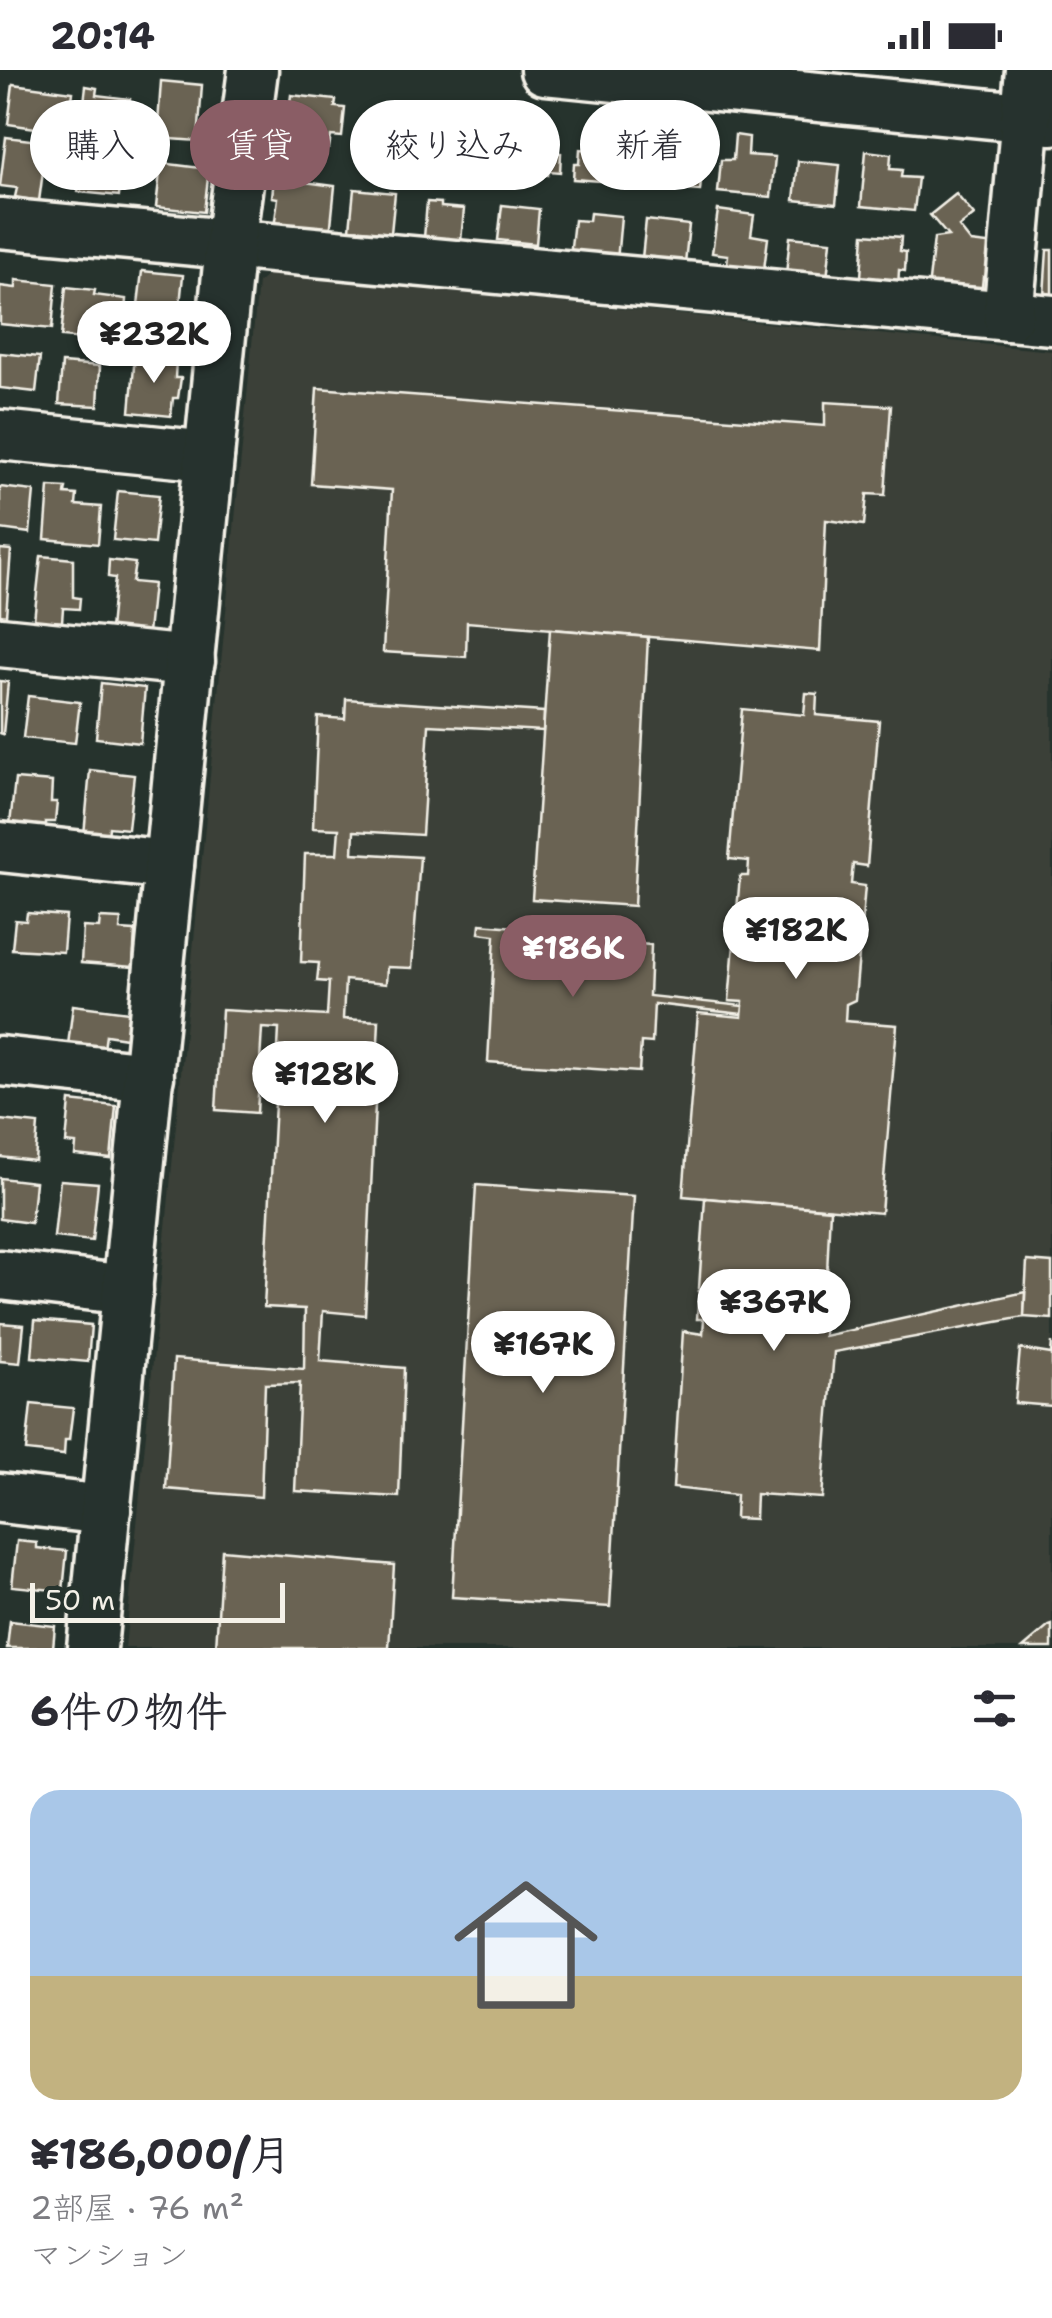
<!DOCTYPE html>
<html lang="ja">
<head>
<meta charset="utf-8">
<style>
	body { margin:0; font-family:"Shantell Sans","Klee One",sans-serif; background:#f7f7f7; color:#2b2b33; height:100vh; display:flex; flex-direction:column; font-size:38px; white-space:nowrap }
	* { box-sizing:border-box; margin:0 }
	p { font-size:32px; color:#7c7c81 }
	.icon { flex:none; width:55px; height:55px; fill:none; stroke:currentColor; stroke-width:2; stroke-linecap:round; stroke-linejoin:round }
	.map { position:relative; height:1578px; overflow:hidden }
	.panel { display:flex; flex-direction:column; background:#fff; flex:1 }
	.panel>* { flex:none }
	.top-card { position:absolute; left:30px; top:30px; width:992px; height:90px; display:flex; gap:20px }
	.scale { position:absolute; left:30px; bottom:25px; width:255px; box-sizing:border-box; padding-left:10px; border:5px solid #f4f1e8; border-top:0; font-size:28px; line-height:35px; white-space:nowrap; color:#f4f1e8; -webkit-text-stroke:8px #26332d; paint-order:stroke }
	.price { position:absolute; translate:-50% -85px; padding:0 22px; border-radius:35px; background:#fff; color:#222; font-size:32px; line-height:65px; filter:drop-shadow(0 2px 5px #0008) }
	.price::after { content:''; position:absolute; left:50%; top:60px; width:30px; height:22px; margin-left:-15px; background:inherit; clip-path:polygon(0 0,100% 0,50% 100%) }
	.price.active { background:#8a5d65; color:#fff }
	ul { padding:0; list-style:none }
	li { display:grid; align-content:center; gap:20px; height:530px; padding:0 30px }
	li+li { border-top:2px solid #e1e1e2 }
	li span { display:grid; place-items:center; height:310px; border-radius:30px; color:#555 }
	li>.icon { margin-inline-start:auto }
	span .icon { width:180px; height:180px; fill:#fffc; stroke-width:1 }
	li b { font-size:42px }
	h2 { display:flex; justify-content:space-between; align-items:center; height:120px; padding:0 30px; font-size:42px }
	.pill { padding:0 35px; border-radius:45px; background:#fff; box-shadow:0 2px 8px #0004; font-size:35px; line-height:90px }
	.pill.active { background:#8a5d65; color:#fff }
	.status { display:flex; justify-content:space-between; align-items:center; height:70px; padding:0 50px; background:#fff; direction:ltr }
	.status svg { height:28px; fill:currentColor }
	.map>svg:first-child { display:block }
	.built { fill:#3a4138 }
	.building { fill:#6a6352; stroke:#f4f1e8; stroke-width:2.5 }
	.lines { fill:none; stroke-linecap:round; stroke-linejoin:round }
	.minor-casing { stroke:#f4f1e8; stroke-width:55 }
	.minor { stroke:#26332d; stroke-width:48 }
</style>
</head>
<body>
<div class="status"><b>20:14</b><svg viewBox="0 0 49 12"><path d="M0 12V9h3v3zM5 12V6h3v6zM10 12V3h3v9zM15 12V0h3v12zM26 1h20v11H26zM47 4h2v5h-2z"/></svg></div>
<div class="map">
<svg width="1052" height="1578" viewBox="0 0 1052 1578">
	<rect width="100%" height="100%" fill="#26332d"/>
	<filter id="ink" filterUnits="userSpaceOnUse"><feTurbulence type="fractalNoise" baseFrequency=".01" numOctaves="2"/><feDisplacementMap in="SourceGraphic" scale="20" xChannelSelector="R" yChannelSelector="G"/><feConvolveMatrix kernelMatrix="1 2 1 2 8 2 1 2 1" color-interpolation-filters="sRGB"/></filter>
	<g filter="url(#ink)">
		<path class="built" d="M268,204L1052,281V1578H125L258,213Z"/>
		<g class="building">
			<path d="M161,11L202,15L198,71L157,68Z"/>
			<path d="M13,14L73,22L69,53L50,50L49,60L8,54Z"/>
			<path d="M86,16L97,18L96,25L130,29L125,64L81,58Z"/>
			<path d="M291,25L336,30L335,37L345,38L342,67L331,66L329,78L285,73Z"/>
			<path d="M414,50L463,57L458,99L392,90L396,60L411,63Z"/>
			<path d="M594,51L618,56L616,77H627L626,99L630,100L629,113L573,109L574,94H579L580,79L592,80Z"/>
			<path d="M506,53L554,58L552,82L561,83L560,102L549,101L548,105L501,101Z"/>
			<path d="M735,65L749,67L748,85L775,87L771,127L718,122L721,90H733Z"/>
			<path d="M6,67L47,72L39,131L15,127L17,118L0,116Z"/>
			<path d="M651,67L670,68V76L694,78L692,100L702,101L700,121L647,117Z"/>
			<path d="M83,76L123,80L119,126L78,122Z"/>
			<path d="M866,81L891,84L890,99L902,100L901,107L918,108L914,141L861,136Z"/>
			<path d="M798,91L840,95L836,134L794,130Z"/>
			<path d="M161,93L209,99L204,142L156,137Z"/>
			<path d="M274,108L335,116L330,165L274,158L278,128L272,127Z"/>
			<path d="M354,119L395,123L391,163L350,159Z"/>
			<path d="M956,124L974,145L959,157L971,172L996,175L992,208L983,207L981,226L928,220L934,168L948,166L930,145Z"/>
			<path d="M427,132L441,133V137L464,139L461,171L424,168Z"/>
			<path d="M502,135L539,139L536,174L498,170Z"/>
			<path d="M718,140L754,145L751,165L768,168L763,207L726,202L728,185L712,183Z"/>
			<path d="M590,143L621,146L617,191L570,186L574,150L589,151Z"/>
			<path d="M646,150L689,155L685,193L642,188Z"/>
			<path d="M864,164L901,167L900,181L906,182L905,201L899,200L898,218L873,217L874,208L861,207Z"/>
			<path d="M790,167L831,171L827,209L786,204Z"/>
			<path d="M1047,180H1052V226L1044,225Z"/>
			<path d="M142,201L183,205L177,265L135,260Z"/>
			<path d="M16,210L56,214L52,259L0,254V216L16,218Z"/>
			<path d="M66,217L95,220L94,225L126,229L123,273L61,267Z"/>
			<path d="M0,283L40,287L36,322L0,318Z"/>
			<path d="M135,285L176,290L175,308H181L178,328H173L171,346L130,342Z"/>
			<path d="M62,293L100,296L98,336L59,334Z"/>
			<path d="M317,318L825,356V332L891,336L885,425L867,424L864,455L826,450L820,581L467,552L466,587L383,582L392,420L311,414Z"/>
			<path d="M0,417L34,421L30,463L0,459Z"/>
			<path d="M49,417L66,418L65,424L77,425L76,435L101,437L98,474L45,469Z"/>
			<path d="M118,421L159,425L154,474L113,470Z"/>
			<path d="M0,479L11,480L6,546L0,545Z"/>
			<path d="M41,486L73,489V527L80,528L79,539L63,538L62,552L34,550Z"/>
			<path d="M109,490L135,493L132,512L153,514L148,563L110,559L115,508L108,507Z"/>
			<path d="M550,559L648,567L634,836L532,829Z"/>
			<path d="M0,611L8,612L3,664L0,663Z"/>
			<path d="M101,613L145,618L140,673L96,668Z"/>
			<path d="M806,623L817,624L816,645L879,651L867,796L853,794L851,814L865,816L855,930L846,934L845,951L897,955L881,1143L683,1126L698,943L742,947V944L743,932L729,931L740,806H748L749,791L729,789L742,639L804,645Z"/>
			<path d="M28,626L80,632L75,673L23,668Z"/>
			<path d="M346,629L544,642L543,661L429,655L422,765L354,761L353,783L420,787L412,898L387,897L386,914L345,910L343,949L379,951L365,1245L323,1241L320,1291L404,1298L399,1427L295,1421L300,1313L265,1314L261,1427L166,1419L174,1289L304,1299L305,1239L264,1237L279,959L262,958L257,1043L216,1040L222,940L327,946L329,912L317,911L319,893L301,892L305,784H337L339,759L313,758L318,647L345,649Z"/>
			<path d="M90,700L134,705L128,759L109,757L108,767L84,765Z"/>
			<path d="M15,709L52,712L51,732H57L55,752H46V757L10,754Z"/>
			<path d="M27,843L66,846L63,882L12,879L15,850L26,851Z"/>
			<path d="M100,848L121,849L120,860L135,861L133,897L81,893L83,857L99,858Z"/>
			<path d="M480,854L609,865V872L651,875L649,926L743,936L742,944L654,934L652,973L641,972L639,1002L488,992L495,865L479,863Z"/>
			<path d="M73,935L129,942L126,968L106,965L104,979L68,975Z"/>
			<path d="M70,1031L116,1036L111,1089L75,1085L76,1074L66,1073Z"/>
			<path d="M0,1050L38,1054L35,1091L0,1087Z"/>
			<path d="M0,1108L35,1112L31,1153L0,1149Z"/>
			<path d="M60,1110L98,1113L92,1171L54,1167Z"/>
			<path d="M476,1115L634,1126L610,1537L452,1527Z"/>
			<path d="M705,1128L830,1139L824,1266L1025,1222L1024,1247L834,1282L822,1428L756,1424L755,1449L735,1448L736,1425L673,1418L683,1261L703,1264L704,1249H697Z"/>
			<path d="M1027,1191L1052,1193V1249L1024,1247Z"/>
			<path d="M35,1250L91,1255L88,1292L32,1287Z"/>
			<path d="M0,1253L24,1255L20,1293L0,1291Z"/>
			<path d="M1052,1272V1336L1015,1333L1020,1279L1051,1284Z"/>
			<path d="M31,1334L73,1338L69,1370H65L64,1385L26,1381Z"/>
			<path d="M17,1471L37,1473V1478L67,1481L63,1521L12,1516Z"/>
			<path d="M222,1480L394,1495L389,1578H216Z"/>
			<path d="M10,1551L55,1556L53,1578H7Z"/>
			<path d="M1052,1555V1578H1023L1049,1556Z"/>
		</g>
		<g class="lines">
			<g class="minor-casing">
				<g id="minor">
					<path d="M545,0L1052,50"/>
					<path d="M0,153L1052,250"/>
					<path d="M1008,246L1030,0"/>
					<path d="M0,365L209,386"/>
					<path d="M0,572L190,591"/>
					<path d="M0,777L169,795"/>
					<path d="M0,991L149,1007"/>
					<path d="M0,1205L128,1220"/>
					<path d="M0,1428L106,1440"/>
					<path d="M92,1578L230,174L253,0"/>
				</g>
			</g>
			<use href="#minor" class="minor"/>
		</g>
	</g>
</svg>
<div class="scale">50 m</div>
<b class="price" style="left:154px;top:316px">¥232K</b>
<b class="price" style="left:796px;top:912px">¥182K</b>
<b class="price active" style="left:573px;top:930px">¥186K</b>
<b class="price" style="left:325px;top:1056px">¥128K</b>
<b class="price" style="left:774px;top:1284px">¥367K</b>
<b class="price" style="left:543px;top:1326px">¥167K</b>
<div class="top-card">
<a class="pill">購入</a>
<a class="pill active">賃貸</a>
<a class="pill">絞り込み</a>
<a class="pill">新着</a>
</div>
</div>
<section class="panel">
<h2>6件の物件<svg class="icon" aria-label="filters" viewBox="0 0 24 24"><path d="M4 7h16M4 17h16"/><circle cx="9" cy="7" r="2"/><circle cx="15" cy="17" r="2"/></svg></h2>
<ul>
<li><span style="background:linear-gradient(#a9c7e8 60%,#c2b280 0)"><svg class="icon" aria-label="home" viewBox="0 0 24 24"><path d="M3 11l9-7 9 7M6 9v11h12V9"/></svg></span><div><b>¥186,000/月</b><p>2部屋 · 76 m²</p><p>マンション</p></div></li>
</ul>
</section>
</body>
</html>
